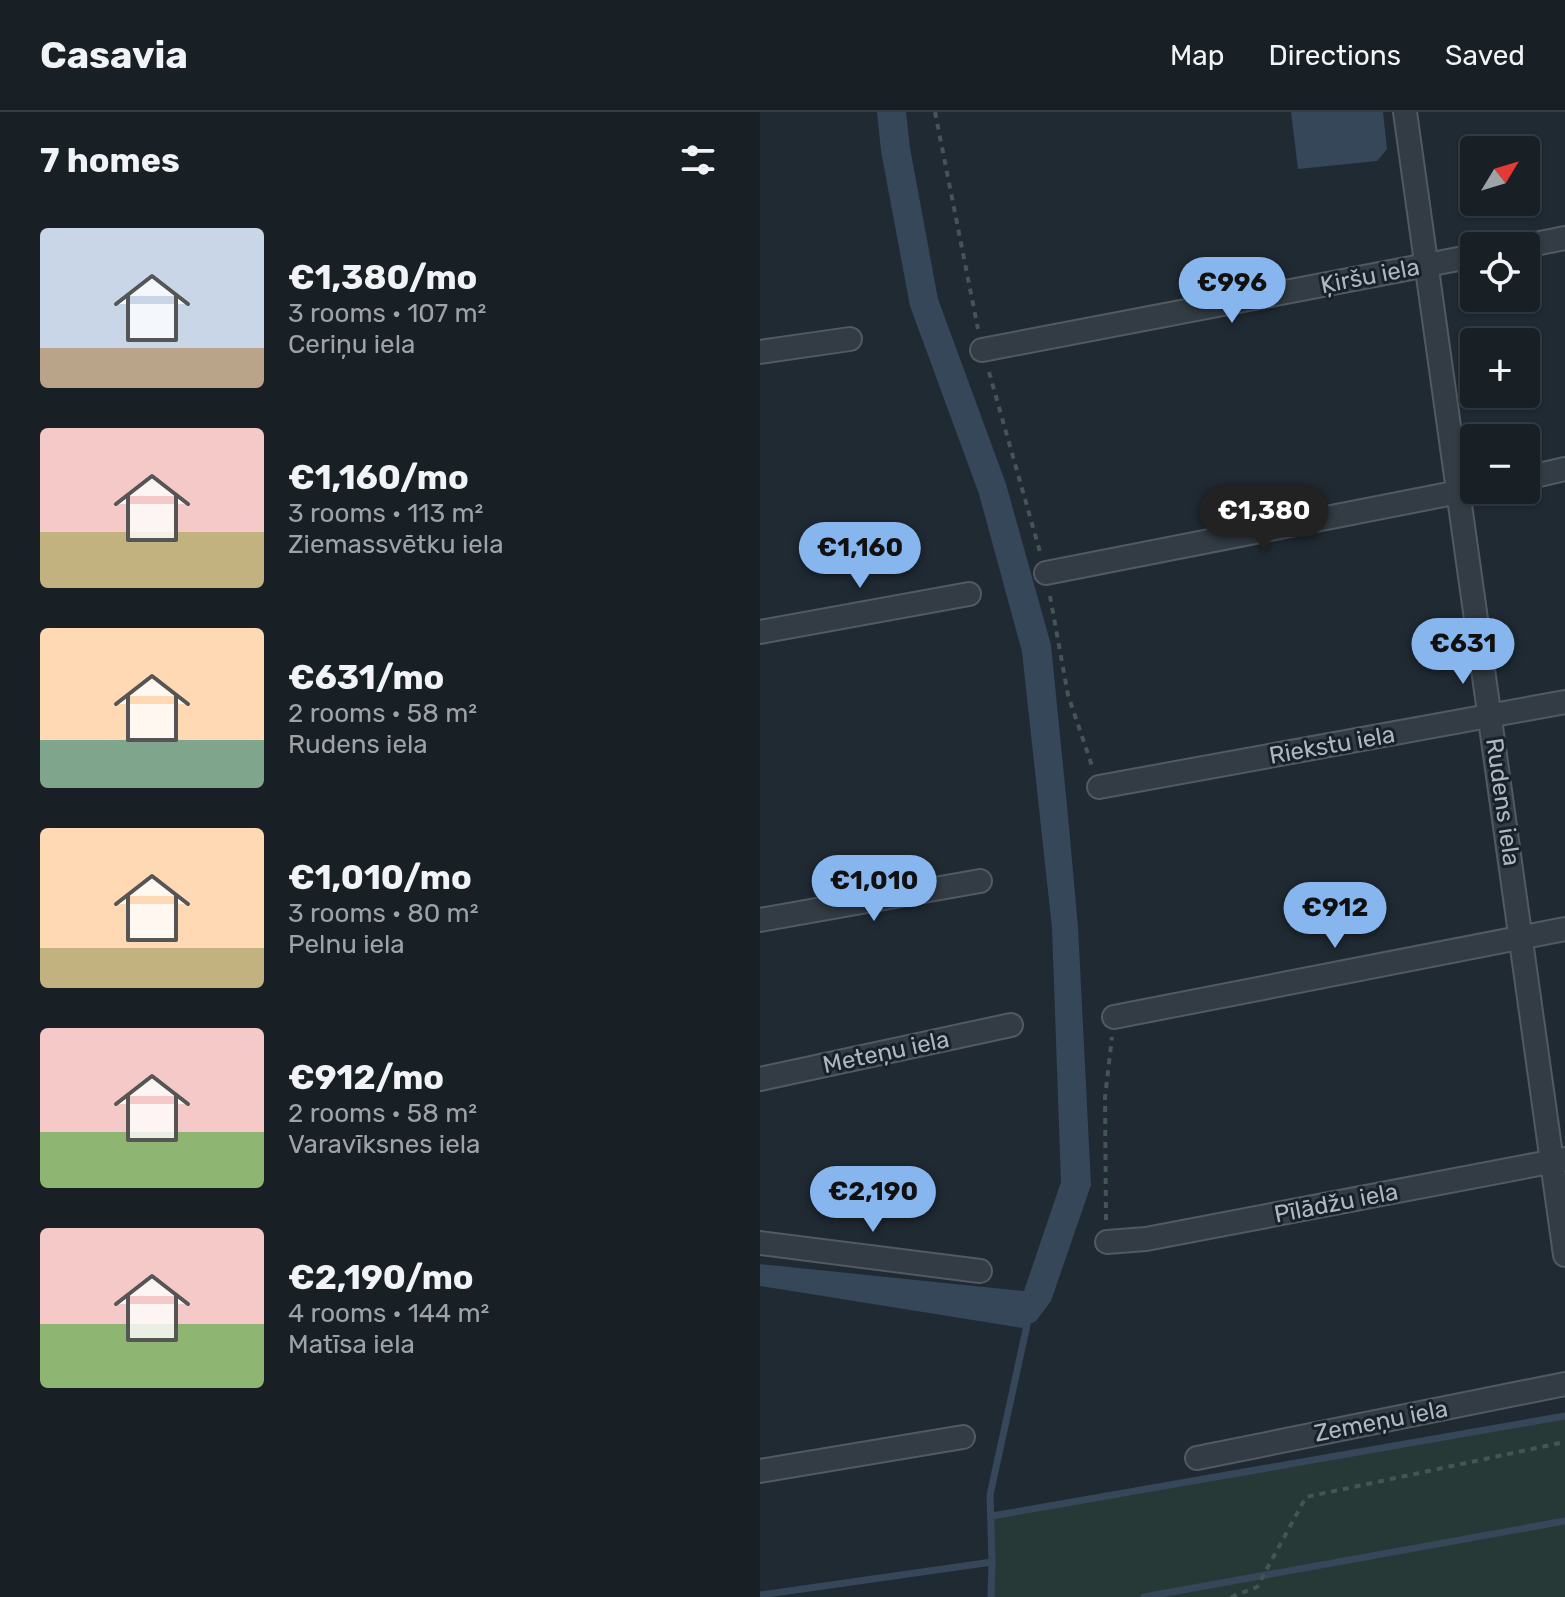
<!DOCTYPE html>
<html lang="en">
<head>
<meta charset="utf-8">
<style>
	body { margin:0; font-family:Rubik,sans-serif; background:#21282e; color:#f1f3f6; height:100vh; display:flex; flex-direction:column; font-size:30px; white-space:nowrap }
	* { box-sizing:border-box; margin:0 }
	p { font-size:26px; color:#9fa3a7 }
	.icon { flex:none; width:44px; height:44px; fill:none; stroke:currentColor; stroke-width:2; stroke-linecap:round; stroke-linejoin:round }
	.map { position:relative; flex:1; overflow:hidden }
	.sheet { display:flex; flex-direction:column; background:#182026; width:760px }
	.sheet>* { flex:none }
	.needle { width:52px; rotate:52deg }
	.controls { position:absolute; left:700px; top:24px; display:grid; gap:16px }
	.controls a { display:grid; place-items:center; width:80px; height:80px; border-radius:8px; background:#182026; box-shadow:0 2px 6px #0004,0 0 0 2px #363e43; font-size:40px }
	.price { position:absolute; translate:-50% -68px; padding:0 18px; border-radius:28px; background:#86b6ed; color:#111; font-size:26px; line-height:52px; filter:drop-shadow(0 2px 4px #0008) }
	.price::after { content:''; position:absolute; left:50%; top:48px; width:24px; height:18px; margin-left:-12px; background:inherit; clip-path:polygon(0 0,100% 0,50% 100%) }
	.price.on { background:#222; color:#fff }
	ul { padding:0; list-style:none }
	li { display:flex; align-items:center; gap:24px; height:200px; padding:0 40px }
	li span { display:grid; place-items:center; flex:none; width:224px; height:160px; border-radius:8px; color:#555 }
	li>.icon { margin-inline-start:auto }
	span .icon { width:96px; height:96px; fill:#fffc; stroke-width:1 }
	li b { font-size:34px }
	h2 { display:flex; justify-content:space-between; align-items:center; height:96px; padding:0 40px; font-size:34px }
	header { display:flex; align-items:center; gap:48px; box-sizing:border-box; height:112px; padding:0 40px; background:#182026; border-bottom:2px solid #363e43 }
	header strong { font-size:38px }
	nav { display:flex; gap:44px; margin-inline-start:auto; font-size:28px }
	main { display:flex; flex:1; min-height:0 }
	.map>svg:first-child { display:block }
	.green { fill:#263937 }
	.water { fill:#354759 }
	.lines { fill:none; stroke-linecap:round; stroke-linejoin:round }
	.stream { stroke:#354759; stroke-width:7 }
	.street-casing { stroke:#515962; stroke-width:26 }
	.path { stroke:#445556; stroke-width:4; stroke-dasharray:6 6; stroke-linecap:butt }
	.street { stroke:#333c44; stroke-width:22 }
	.labels { text-anchor:middle; dominant-baseline:central; stroke-width:6; stroke-linejoin:round; paint-order:stroke }
	.street-label { font-size:24px; fill:#adb6c1; stroke:#192128 }
</style>
</head>
<body>
<header>
<strong>Casavia</strong>
<nav><a>Map</a><a>Directions</a><a>Saved</a></nav>
</header>
<main>
<section class="sheet">
<h2>7 homes<svg class="icon" aria-label="filters" viewBox="0 0 24 24"><path d="M4 7h16M4 17h16"/><circle cx="9" cy="7" r="2"/><circle cx="15" cy="17" r="2"/></svg></h2>
<ul>
<li><span style="background:linear-gradient(#c9d6e8 75%,#b9a48a 0)"><svg class="icon" aria-label="home" viewBox="0 0 24 24"><path d="M3 11l9-7 9 7M6 9v11h12V9"/></svg></span><div><b>€1,380/mo</b><p>3 rooms · 107 m²</p><p>Ceriņu iela</p></div></li>
<li><span style="background:linear-gradient(#f6c9c9 65%,#c2b280 0)"><svg class="icon" aria-label="home" viewBox="0 0 24 24"><path d="M3 11l9-7 9 7M6 9v11h12V9"/></svg></span><div><b>€1,160/mo</b><p>3 rooms · 113 m²</p><p>Ziemassvētku iela</p></div></li>
<li><span style="background:linear-gradient(#ffd9b3 70%,#7fa58c 0)"><svg class="icon" aria-label="home" viewBox="0 0 24 24"><path d="M3 11l9-7 9 7M6 9v11h12V9"/></svg></span><div><b>€631/mo</b><p>2 rooms · 58 m²</p><p>Rudens iela</p></div></li>
<li><span style="background:linear-gradient(#ffd9b3 75%,#c2b280 0)"><svg class="icon" aria-label="home" viewBox="0 0 24 24"><path d="M3 11l9-7 9 7M6 9v11h12V9"/></svg></span><div><b>€1,010/mo</b><p>3 rooms · 80 m²</p><p>Pelnu iela</p></div></li>
<li><span style="background:linear-gradient(#f6c9c9 65%,#8fb573 0)"><svg class="icon" aria-label="home" viewBox="0 0 24 24"><path d="M3 11l9-7 9 7M6 9v11h12V9"/></svg></span><div><b>€912/mo</b><p>2 rooms · 58 m²</p><p>Varavīksnes iela</p></div></li>
<li><span style="background:linear-gradient(#f6c9c9 60%,#8fb573 0)"><svg class="icon" aria-label="home" viewBox="0 0 24 24"><path d="M3 11l9-7 9 7M6 9v11h12V9"/></svg></span><div><b>€2,190/mo</b><p>4 rooms · 144 m²</p><p>Matīsa iela</p></div></li>
</ul>
</section>
<div class="map">
<svg width="805" height="1485" viewBox="0 0 805 1485">
	<rect width="100%" height="100%" fill="#202a33"/>
	<path class="green" d="M805,1304V1485H233L232,1404Z"/>
	<g class="water">
		<path d="M117,0H146L150,36L178,187L246,372L291,533L308,704L318,815L331,1073L291,1189L276,1209L262,1216L0,1174V1152L264,1179L301,1070L292,816L262,540L219,382L150,194L121,39Z"/>
		<path d="M531,0H623L627,37L617,49L538,57Z"/>
	</g>
	<g class="lines">
		<g class="stream">
			<path d="M232,1404L805,1304"/>
			<path d="M0,1483L232,1450L230,1383L267,1213"/>
			<path d="M231,1485L232,1450"/>
			<path d="M384,1485L805,1409"/>
		</g>
		<g class="street-casing">
			<g id="street">
				<path d="M645,0L805,1143"/>
				<path d="M765,134L805,126"/>
				<path d="M222,238L714,144"/>
				<path d="M0,240L90,227"/>
				<path d="M766,366L805,357"/>
				<path d="M286,461L714,377"/>
				<path d="M0,520L209,482"/>
				<path d="M339,675L805,590"/>
				<path d="M0,808L220,769"/>
				<path d="M354,905L805,817"/>
				<path d="M0,967L251,913"/>
				<path d="M347,1130L386,1127L805,1047"/>
				<path d="M0,1131L220,1159"/>
				<path d="M437,1346L805,1272"/>
				<path d="M0,1359L203,1325"/>
			</g>
		</g>
		<g class="path">
			<path d="M175,0L218,217"/>
			<path d="M229,260L280,440"/>
			<path d="M290,484L308,583L332,654"/>
			<path d="M346,1108L345,985L352,925"/>
			<path d="M471,1485L497,1475L546,1385L805,1330"/>
		</g>
		<use href="#street" class="street"/>
	</g>
	<g class="labels">
		<g class="street-label">
			<text transform="translate(610 164) rotate(-11)">Ķiršu iela</text>
			<text transform="translate(572 633) rotate(-10)">Riekstu iela</text>
			<text transform="translate(743 690) rotate(82)">Rudens iela</text>
			<text transform="translate(126 940) rotate(-12)">Meteņu iela</text>
			<text transform="translate(576 1091) rotate(-11)">Pīlādžu iela</text>
			<text transform="translate(621 1309) rotate(-11)">Zemeņu iela</text>
		</g>
	</g>
</svg>
<div class="controls">
<a><svg class="needle" viewBox="-14 -14 28 28"><path d="M0-13l5 13h-10z" fill="#e53935"/><path d="M0 13l5-13h-10z" fill="#9fa3a7"/></svg></a>
<a><svg class="icon" aria-label="locate" viewBox="0 0 24 24"><circle cx="12" cy="12" r="6"/><path d="M12 2v4M12 18v4M2 12h4M18 12h4"/></svg></a>
<a>+</a>
<a>−</a>
</div>
<b class="price" style="left:472px;top:213px">€996</b>
<b class="price on" style="left:504px;top:441px">€1,380</b>
<b class="price" style="left:100px;top:478px">€1,160</b>
<b class="price" style="left:703px;top:574px">€631</b>
<b class="price" style="left:114px;top:811px">€1,010</b>
<b class="price" style="left:575px;top:838px">€912</b>
<b class="price" style="left:113px;top:1122px">€2,190</b>
</div>
</main>
</body>
</html>
